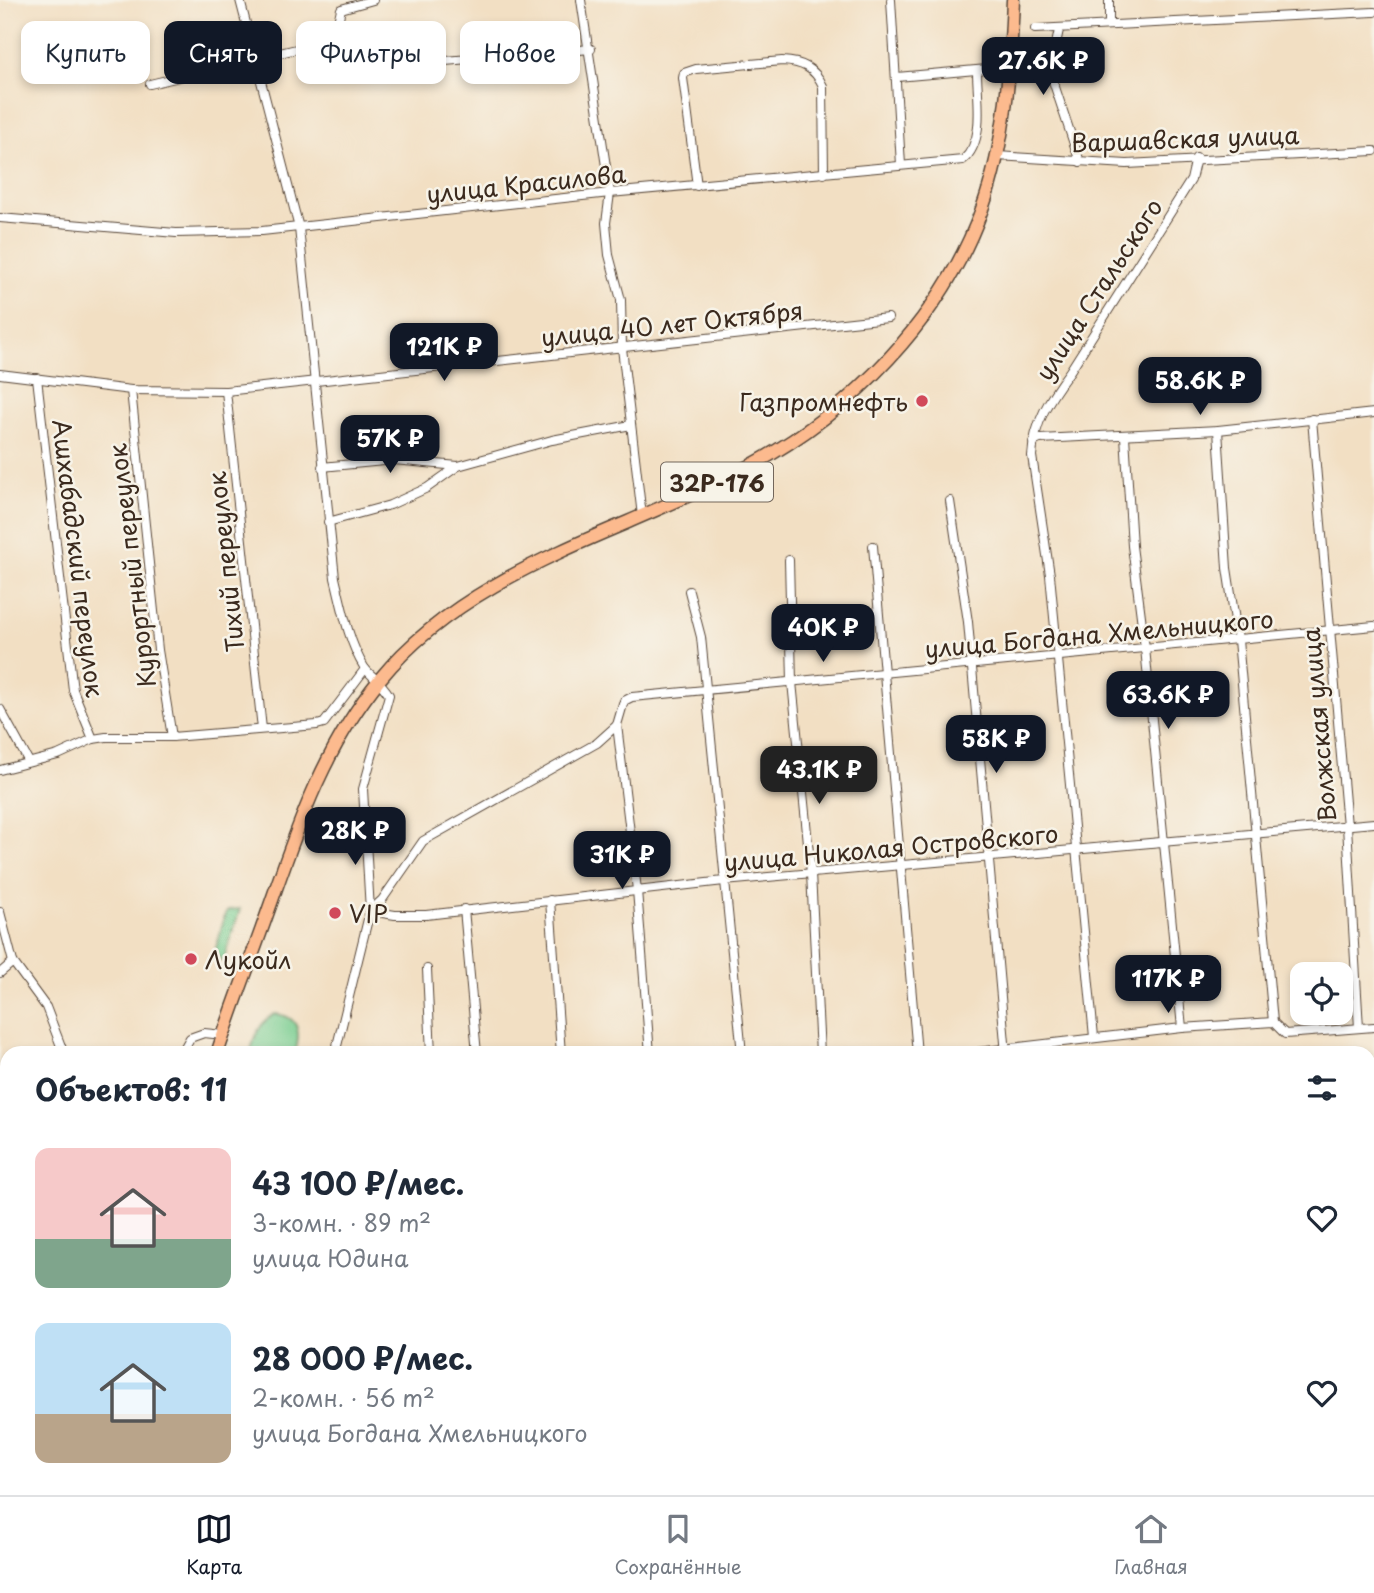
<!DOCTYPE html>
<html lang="ru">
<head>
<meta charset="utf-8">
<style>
	body { margin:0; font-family:"Playpen Sans",sans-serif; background:#f2f2f3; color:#1f2937; height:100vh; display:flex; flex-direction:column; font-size:26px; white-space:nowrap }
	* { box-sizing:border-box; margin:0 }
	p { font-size:23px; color:#747a83 }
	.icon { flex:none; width:38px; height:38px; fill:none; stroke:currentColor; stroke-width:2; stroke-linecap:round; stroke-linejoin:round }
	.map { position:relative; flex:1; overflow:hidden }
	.panel { position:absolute; left:0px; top:1046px; width:1376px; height:450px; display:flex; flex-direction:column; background:#fff; border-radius:21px 21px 0 0; box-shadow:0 4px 10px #0003 }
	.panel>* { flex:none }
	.hud { position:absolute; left:21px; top:21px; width:700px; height:63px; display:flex; gap:14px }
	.fabs { position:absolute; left:1290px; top:962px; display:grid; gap:14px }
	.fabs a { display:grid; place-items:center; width:63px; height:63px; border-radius:14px; background:#fff; box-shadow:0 4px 10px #0003; font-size:35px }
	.price { position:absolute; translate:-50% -60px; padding:0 16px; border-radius:14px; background:#111827; color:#fff; font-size:23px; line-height:46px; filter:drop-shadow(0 2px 4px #0008) }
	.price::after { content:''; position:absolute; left:50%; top:42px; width:21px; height:16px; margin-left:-10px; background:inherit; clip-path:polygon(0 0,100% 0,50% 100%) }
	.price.current { background:#222; color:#fff }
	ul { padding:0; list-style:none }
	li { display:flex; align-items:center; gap:21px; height:175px; padding:0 35px }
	li span { display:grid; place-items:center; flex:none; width:196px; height:140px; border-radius:14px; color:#555 }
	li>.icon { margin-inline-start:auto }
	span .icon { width:84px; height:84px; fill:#fffc; stroke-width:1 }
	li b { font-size:30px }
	h2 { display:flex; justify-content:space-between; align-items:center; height:84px; padding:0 35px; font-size:30px }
	.chip { padding:0 24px; border-radius:14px; background:#fff; box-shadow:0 4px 10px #0003; font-size:24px; line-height:63px }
	.chip.current { background:#111827; color:#fff }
	.tab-bar { display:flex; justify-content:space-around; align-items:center; height:98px; border-top:2px solid #e0e1e3; background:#fff; font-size:19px; color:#747a83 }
	.tab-bar a { display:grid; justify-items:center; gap:4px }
	.tab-bar .current { color:#111827 }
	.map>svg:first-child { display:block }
	.green { fill:#78cd90; stroke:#5a7c57; stroke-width:2 }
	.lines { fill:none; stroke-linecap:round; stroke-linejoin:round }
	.street-casing { stroke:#564537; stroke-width:10 }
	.primary-casing { stroke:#564537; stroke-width:15 }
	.street { stroke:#fff; stroke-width:8 }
	.primary { stroke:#fcba8e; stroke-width:12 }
	.poi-dot { fill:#d1495b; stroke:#f7f3e8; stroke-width:2.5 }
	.labels { text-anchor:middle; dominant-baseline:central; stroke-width:5; stroke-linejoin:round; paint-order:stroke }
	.shield { fill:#f7f3e8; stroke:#73665b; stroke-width:2 }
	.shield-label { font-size:23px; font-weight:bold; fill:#3b2a1e }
	.street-label { font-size:24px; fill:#3b2a1e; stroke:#f7f3e8 }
	.poi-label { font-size:24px; fill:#3b2a1e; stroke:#f7f3e8; text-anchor:start }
</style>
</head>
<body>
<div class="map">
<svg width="1374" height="1495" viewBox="0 0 1374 1495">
	<rect width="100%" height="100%" fill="#f7f3e8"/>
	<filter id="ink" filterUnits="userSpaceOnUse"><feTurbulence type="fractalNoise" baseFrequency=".0143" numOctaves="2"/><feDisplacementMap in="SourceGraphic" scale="14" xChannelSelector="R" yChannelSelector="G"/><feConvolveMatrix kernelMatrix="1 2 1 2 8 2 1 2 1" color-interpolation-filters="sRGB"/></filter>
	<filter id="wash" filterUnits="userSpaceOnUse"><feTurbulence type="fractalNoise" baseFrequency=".00686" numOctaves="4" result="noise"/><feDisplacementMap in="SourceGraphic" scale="28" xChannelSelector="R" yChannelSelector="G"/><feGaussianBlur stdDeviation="1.57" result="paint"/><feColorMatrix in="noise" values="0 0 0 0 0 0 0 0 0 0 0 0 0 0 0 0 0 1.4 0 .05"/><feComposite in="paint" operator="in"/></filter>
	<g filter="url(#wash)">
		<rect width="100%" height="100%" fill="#f2dfc3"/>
		<g class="green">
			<path d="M240,909L223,962L215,952L225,914L229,910Z"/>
			<path d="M275,1014C300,1016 301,1034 295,1053H250C255,1037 259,1022 275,1014Z"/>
		</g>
	</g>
	<g filter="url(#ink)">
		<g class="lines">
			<g class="street-casing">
				<g id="street">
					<path d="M240,0L299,228L335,578C342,606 348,641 364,667C369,675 381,681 389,695L363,789L370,911L335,1054"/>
					<path d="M581,0L610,193L606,223L609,255L621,300L622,348L642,516"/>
					<path d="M891,0L901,165"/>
					<path d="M1109,0V25"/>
					<path d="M1035,29L1374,12"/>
					<path d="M1059,30L1050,72L1080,162"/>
					<path d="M343,61L360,68L591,49"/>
					<path d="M897,77L1010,67L1050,72"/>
					<path d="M150,84L334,40L341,9L373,0"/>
					<path d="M997,156L1127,164L1374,151"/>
					<path d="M697,186L683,78L684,73L696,69L782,61C802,62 815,68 823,86L824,174"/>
					<path d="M0,218L176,233L262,231L610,193L963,160C986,141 977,98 977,71"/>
					<path d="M0,374L131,390L226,391L888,318"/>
					<path d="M37,378L73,690L93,739"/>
					<path d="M131,390L158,650L172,737"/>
					<path d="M226,391L262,729"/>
					<path d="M1312,419L1347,826L1359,1028"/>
					<path d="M1218,430L1227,568L1238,640L1273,1022"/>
					<path d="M1125,436L1132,546L1145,648L1182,1028"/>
					<path d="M1033,442L1040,439L1218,430L1374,413"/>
					<path d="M322,467L394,460L458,466"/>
					<path d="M950,501L968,622L1006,1054"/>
					<path d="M328,522L390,505L427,488L458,466L552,440L631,425"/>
					<path d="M873,546L917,1054"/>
					<path d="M789,560L792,682L811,873L820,1054"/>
					<path d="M689,591L701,637L742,1054"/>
					<path d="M0,709L29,762"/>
					<path d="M617,725L637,890L650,1054"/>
					<path d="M0,770L58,755L93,739L106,737H172L317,725L324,723L365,669"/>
					<path d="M550,900L561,1054"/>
					<path d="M464,909L477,1054"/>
					<path d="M370,911L382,900L423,841L597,743L617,725L624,701L632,697L1374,626"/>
					<path d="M370,911L395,915H426L724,881L1374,823"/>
					<path d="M0,912L13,962L46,1007L64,1054"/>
					<path d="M427,969L431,1054"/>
					<path d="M0,973L13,962"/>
					<path d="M1094,1037L1050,575L1032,456C1034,422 1050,398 1070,371L1191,180L1196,158"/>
					<path d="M181,1054L190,1038L204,1033L223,1035"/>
					<path d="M960,1054L1182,1028L1273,1022L1285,1034L1374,1027"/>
					<path d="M0,1146L7,1140"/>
					<path d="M1368,1153H1374"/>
					<path d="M1368,1226L1374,1225"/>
					<path d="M0,1274L7,1269"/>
					<path d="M1368,1316H1374"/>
					<path d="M0,1390L7,1385"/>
					<path d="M1368,1468H1374"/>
					<path d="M513,1489V1495"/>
					<path d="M581,1489L582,1495"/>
					<path d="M672,1489L673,1495"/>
					<path d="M753,1489V1495"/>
					<path d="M872,1489L873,1495"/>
					<path d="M964,1489V1495"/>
					<path d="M220,1495L252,1489"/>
					<path d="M1293,1495L1297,1489"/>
				</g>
			</g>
			<g class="primary-casing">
				<g id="primary">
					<path d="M217,1054C234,1002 254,952 272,900C299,822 326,745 380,679C443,602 538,560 628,522C669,504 711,487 750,466C851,412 943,318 982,209C1006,142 1010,70 1013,0"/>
					<path d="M299,1489L302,1495"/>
				</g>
			</g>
			<use href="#street" class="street"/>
			<use href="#primary" class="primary"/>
		</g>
	</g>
	<g class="poi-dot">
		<circle cx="922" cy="401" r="7"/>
		<circle cx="335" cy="913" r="7"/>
		<circle cx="191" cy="959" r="7"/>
	</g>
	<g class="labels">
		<rect class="shield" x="661" y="462.5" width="112" height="39" rx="5"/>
		<g class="shield-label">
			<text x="717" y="482">32Р-176</text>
		</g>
		<g class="street-label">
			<text transform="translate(1185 138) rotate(-2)">Варшавская улица</text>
			<text transform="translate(526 183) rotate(-6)">улица Красилова</text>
			<text transform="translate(1098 289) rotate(-57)">улица Стальского</text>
			<text transform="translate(672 323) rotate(-6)">улица 40 лет Октября</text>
			<text transform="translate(79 558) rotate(83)">Ашхабадский переулок</text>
			<text transform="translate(225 562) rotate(-96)">Тихий переулок</text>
			<text transform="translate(131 566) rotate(-97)">Курортный переулок</text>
			<text transform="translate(1099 633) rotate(-5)">улица Богдана Хмельницкого</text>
			<text transform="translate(1318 725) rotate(-95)">Волжская улица</text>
			<text transform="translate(891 847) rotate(-5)">улица Николая Островского</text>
		</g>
		<g class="poi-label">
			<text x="908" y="401" text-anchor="end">Газпромнефть</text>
			<text x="349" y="913">VIP</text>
			<text x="205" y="959">Лукойл</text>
		</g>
	</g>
</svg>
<div class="fabs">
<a><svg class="icon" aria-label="locate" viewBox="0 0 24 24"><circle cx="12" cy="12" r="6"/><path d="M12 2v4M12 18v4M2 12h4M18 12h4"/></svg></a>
</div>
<b class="price" style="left:1043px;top:97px">27.6K ₽</b>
<b class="price" style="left:444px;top:383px">121K ₽</b>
<b class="price" style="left:1200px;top:417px">58.6K ₽</b>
<b class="price" style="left:390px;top:475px">57K ₽</b>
<b class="price" style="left:823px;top:664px">40K ₽</b>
<b class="price" style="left:1168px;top:731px">63.6K ₽</b>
<b class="price" style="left:996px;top:775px">58K ₽</b>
<b class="price current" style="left:819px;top:806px">43.1K ₽</b>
<b class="price" style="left:355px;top:867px">28K ₽</b>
<b class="price" style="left:622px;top:891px">31K ₽</b>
<b class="price" style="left:1168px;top:1015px">117K ₽</b>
<div class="hud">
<a class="chip">Купить</a>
<a class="chip current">Снять</a>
<a class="chip">Фильтры</a>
<a class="chip">Новое</a>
</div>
<section class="panel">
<h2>Объектов: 11<svg class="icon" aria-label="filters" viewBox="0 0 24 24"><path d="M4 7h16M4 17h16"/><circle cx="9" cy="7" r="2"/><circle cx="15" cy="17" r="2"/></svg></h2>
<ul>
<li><span style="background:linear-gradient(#f6c9c9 65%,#7fa58c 0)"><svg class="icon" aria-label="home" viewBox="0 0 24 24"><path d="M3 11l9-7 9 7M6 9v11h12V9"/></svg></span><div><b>43 100 ₽/мес.</b><p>3-комн. · 89 m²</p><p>улица Юдина</p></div><svg class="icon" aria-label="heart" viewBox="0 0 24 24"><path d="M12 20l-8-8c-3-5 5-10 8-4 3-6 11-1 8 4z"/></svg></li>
<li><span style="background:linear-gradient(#bfe0f5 65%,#b9a48a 0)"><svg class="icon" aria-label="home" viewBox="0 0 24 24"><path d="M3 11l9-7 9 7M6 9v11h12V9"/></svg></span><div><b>28 000 ₽/мес.</b><p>2-комн. · 56 m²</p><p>улица Богдана Хмельницкого</p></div><svg class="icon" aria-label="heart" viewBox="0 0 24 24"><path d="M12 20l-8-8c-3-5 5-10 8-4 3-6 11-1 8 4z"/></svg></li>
</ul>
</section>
</div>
<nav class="tab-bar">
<a class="current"><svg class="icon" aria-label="map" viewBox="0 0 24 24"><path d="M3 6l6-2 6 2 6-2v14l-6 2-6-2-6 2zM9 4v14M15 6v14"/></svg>Карта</a>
<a><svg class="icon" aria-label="saved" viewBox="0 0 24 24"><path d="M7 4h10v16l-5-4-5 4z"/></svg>Сохранённые</a>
<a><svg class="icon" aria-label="home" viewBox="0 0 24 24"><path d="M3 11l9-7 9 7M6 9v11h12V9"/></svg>Главная</a>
</nav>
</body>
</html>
